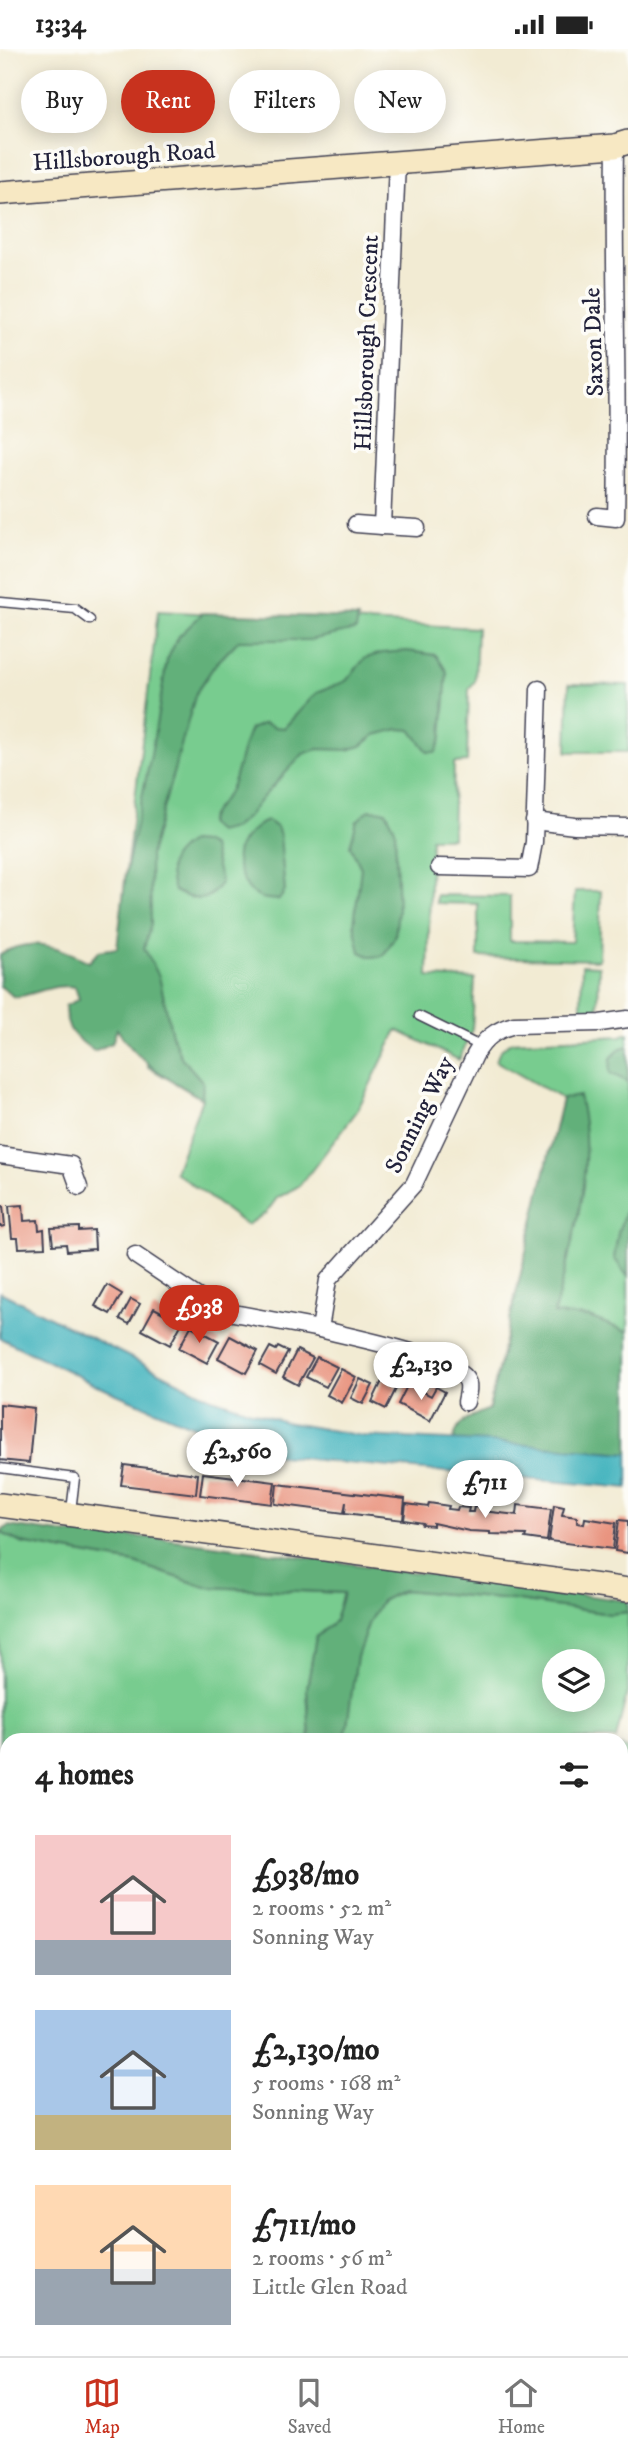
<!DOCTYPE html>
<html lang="en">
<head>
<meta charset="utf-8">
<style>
	body { margin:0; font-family:"IM FELL DW Pica",serif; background:#f6f6f6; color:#222; height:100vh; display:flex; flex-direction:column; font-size:26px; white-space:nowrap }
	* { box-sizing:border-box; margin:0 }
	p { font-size:23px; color:#767676 }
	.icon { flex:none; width:38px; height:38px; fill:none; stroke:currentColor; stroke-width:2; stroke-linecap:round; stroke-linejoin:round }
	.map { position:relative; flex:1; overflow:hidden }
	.side { position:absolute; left:0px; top:1684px; width:628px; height:625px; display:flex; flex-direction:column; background:#fff; border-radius:21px 21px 0 0; box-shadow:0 4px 18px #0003 }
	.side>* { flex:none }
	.guide { position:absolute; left:21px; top:21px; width:586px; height:63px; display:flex; gap:14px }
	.fabs { position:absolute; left:542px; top:1600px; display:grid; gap:14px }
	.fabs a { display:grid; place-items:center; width:63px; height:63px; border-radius:50%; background:#fff; box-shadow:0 4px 18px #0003; font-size:35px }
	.price { position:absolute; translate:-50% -60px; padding:0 16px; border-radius:24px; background:#fff; color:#222; font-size:23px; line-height:46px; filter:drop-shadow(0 2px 4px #0008) }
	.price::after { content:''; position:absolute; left:50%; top:42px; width:21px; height:16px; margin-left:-10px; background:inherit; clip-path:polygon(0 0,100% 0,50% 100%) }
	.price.current { background:#c8321e; color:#fff }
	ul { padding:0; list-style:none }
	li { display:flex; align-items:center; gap:21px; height:175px; padding:0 35px }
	li span { display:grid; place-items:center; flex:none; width:196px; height:140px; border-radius:0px; color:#555 }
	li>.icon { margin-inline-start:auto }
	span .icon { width:84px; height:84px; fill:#fffc; stroke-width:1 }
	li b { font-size:30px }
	h2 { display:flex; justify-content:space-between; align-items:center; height:84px; padding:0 35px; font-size:30px }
	.pill { padding:0 24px; border-radius:32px; background:#fff; box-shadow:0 4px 18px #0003; font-size:24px; line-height:63px }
	.pill.current { background:#c8321e; color:#fff }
	.status { display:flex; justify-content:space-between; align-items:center; height:49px; padding:0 35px; background:#fff; direction:ltr }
	.status svg { height:19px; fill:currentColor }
	.tab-bar { display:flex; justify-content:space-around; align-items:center; height:98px; border-top:2px solid #e0e0e0; background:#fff; font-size:19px; color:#767676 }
	.tab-bar a { display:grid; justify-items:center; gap:4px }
	.tab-bar .current { color:#c8321e }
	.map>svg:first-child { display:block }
	.green { fill:#78cc8f; stroke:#4d7765; stroke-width:2; fill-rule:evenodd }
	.forest { fill:#62b07a; stroke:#42695a; stroke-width:2 }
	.water { fill:#46b5bf; stroke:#346c7d; stroke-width:2 }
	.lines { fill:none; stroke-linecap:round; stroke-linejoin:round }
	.river { stroke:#46b5bf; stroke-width:33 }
	.building { fill:#e99480 }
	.lane-casing { stroke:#414052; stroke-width:11 }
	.street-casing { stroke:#414052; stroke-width:19 }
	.secondary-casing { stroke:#414052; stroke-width:26 }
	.lane { stroke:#fff; stroke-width:8 }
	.street { stroke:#fff; stroke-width:16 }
	.secondary { stroke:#f7e8c3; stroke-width:23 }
	.rail { stroke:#22223b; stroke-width:5; stroke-dasharray:10 5; stroke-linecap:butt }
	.labels { text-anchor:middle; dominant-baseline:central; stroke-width:7; stroke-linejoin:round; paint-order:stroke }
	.street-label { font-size:24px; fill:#22223b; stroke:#fdfcf7 }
</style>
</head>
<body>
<div class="status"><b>13:34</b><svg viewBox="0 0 49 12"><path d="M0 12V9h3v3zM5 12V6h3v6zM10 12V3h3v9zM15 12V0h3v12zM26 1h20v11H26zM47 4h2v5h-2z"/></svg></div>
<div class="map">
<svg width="628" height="2307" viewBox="0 0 628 2307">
	<rect width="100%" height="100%" fill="#fdfcf7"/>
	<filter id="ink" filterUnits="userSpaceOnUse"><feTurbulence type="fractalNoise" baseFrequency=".0143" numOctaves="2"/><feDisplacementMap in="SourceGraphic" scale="14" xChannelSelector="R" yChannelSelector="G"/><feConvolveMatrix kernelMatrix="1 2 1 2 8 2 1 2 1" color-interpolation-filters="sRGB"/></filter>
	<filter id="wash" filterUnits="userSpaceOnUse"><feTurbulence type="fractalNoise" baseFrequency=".00686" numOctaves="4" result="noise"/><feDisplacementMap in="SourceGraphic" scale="28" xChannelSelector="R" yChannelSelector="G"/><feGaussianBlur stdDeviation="1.57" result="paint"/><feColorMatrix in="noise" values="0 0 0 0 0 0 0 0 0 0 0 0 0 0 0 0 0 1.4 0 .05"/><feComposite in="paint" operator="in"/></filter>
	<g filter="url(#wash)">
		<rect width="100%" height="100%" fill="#f2ebd3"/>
		<g class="green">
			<path d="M158,562L477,579L475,632L469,640L467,713L454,714L452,789H431L428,928L475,930L472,981L459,1011L397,981L357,1062L312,1121L299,1137L277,1149L266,1164L246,1176L175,1123L202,1050L148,1018L126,823Z"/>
			<path d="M569,635L628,636V703H567Z"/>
			<path d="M575,842H601L599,911L478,908V855L436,854V846L510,847V892L572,893Z"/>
			<path d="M582,916L599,917L598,960L581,961Z"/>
			<path d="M628,984V1404L489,1360L562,1050L496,1012L500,1002L510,993L621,987Z"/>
			<path d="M0,1483L21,1494L135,1514L206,1538L343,1544L335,1572L316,1588L307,1639L310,1690H7V1849L0,1846Z"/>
			<path d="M404,1541L511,1551L610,1565L628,1563V1640L616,1690H345C350,1653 354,1583 380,1554C385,1548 396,1545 404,1541ZM555,1612H593V1650H555Z"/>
			<path d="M621,1697L628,1701V1768L621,1839Z"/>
			<path d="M0,1880L7,1885V2014L0,2016Z"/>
			<path d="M628,1939V2138L621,2134V1941Z"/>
			<path d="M7,2109V2301H621V2153L628,2156V2307H0V2111Z"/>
		</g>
		<g class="forest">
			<path d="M203,564L358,569L356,581L310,591H239L215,616L196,644L150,806L151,875L144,899L159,927L172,986L181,1008L203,1033L202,1050C168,1029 139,1015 117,980L112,994L94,1002C74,988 65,981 65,957L79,950L75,938C53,934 35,946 14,948L0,937V906C30,886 61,898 89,913L99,902L117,899L126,823L151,706L167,611L178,588Z"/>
			<path d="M407,602L436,606L447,623L442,688L436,703H428L411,681L399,680L375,686L361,697L347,701L317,700L303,705L263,748L247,768L234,779L217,783L208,775C212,758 226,753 231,738C239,719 241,699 250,680L265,674L274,678L284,679L316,644L346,632L365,609L382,604Z"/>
			<path d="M369,761L386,762L395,780L398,861L395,888L383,907L371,908L360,903L354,875L361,819L350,797L357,772Z"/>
			<path d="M267,772L277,778L280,787L285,842L279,851C272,850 263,851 257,847C244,840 232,812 239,798C244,789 257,775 267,772Z"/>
			<path d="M190,793L205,794L212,798L221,833C208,856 195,852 174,842C166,817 168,808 190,793Z"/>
			<path d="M628,997V1033L610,1024L611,1009L621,999Z"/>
			<path d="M579,1047C598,1120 571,1194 554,1265L589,1268L628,1283V1404L454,1392C455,1372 473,1367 489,1360L562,1050Z"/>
			<path d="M628,1124V1228L614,1209L618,1184L626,1159L625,1127Z"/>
			<path d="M9,1477L61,1484L161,1489L628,1552V1563L610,1565L511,1551L403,1541L381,1552L369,1573L357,1608L345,1690H310L307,1639L316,1588L335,1572L343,1544L206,1538L135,1514L21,1494L0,1483Z"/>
			<path d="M628,1838V1865L621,1867V1839Z"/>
			<path d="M621,2169L628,2172V2258L621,2261Z"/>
			<path d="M522,2301H557L549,2307H516Z"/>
		</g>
		<path class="water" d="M0,1243L209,1348L285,1373L363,1387L490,1393L628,1404V1439L346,1414L281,1407L258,1401L229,1392L107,1341L0,1289Z"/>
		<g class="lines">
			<g class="river">
				<path d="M0,1887L7,1893"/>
				<path d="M621,2149L628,2153"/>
			</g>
		</g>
		<g id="blocks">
			<g class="building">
				<path d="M23,1156L24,1172L38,1171L39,1181L44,1180L45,1198L19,1199L18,1189H12L9,1157Z"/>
				<path d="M0,1157H3L5,1177L0,1178Z"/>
				<path d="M79,1178V1182L94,1181L95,1200L67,1202L66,1195L53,1196L51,1179Z"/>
				<path d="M107,1236L122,1245L110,1265L95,1257Z"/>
				<path d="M131,1250L140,1255L129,1275L120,1270Z"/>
				<path d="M154,1259L182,1274L170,1296L142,1281Z"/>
				<path d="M191,1277L219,1292L207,1314L179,1299Z"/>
				<path d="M230,1287L258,1302L246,1324L218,1309Z"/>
				<path d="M270,1298L276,1301L278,1298L288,1303L276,1325L260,1316Z"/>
				<path d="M297,1301L313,1309L298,1336L283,1328Z"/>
				<path d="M317,1308L337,1318L326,1338L306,1328Z"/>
				<path d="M341,1320L356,1328L342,1354L327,1346Z"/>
				<path d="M360,1330L373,1336L363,1355L351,1349Z"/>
				<path d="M383,1330L397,1338L386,1360L372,1353Z"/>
				<path d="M408,1335L431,1347L436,1338L445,1343L430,1372L398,1355Z"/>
				<path d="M0,1355L34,1359L29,1414L0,1411Z"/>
				<path d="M124,1416L198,1425L196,1445L121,1436Z"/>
				<path d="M203,1424L275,1433L272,1455L200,1446Z"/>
				<path d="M277,1435L405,1450L403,1471L345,1464L346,1453L344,1464L275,1455Z"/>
				<path d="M429,1454L449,1457L448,1460L457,1461L458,1458L469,1459L468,1463H473L474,1457L482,1458V1462L517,1466L518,1456L551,1460L547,1492L525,1489L526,1486L490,1485V1483L469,1482L433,1474V1477L422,1476L423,1474L404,1471L406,1455L428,1458Z"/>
				<path d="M554,1456L564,1458L562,1466L577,1468V1474L584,1475L585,1469L616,1474L613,1500L549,1492Z"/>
				<path d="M619,1471L628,1472V1504L615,1502Z"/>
			</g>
		</g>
	</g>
	<g filter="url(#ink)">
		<use href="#blocks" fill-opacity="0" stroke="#414052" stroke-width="2"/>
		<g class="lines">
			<g class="lane-casing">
				<g id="lane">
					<path d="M0,553L75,560L90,571"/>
					<path d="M419,967L480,997"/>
					<path d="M0,1419L75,1429L71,1462"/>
				</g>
			</g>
			<g class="street-casing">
				<g id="street">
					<path d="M397,113L382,477L417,479"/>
					<path d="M597,467L616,469C619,344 613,221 615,97"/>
					<path d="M356,475L382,477"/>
					<path d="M534,772L575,777L628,778"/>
					<path d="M439,818L529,820L534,793L539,640"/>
					<path d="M0,1106L71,1116L79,1138"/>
					<path d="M135,1206L217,1261L320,1280L328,1231L414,1135L475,1006C484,990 495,981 514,976L600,974L628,970"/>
					<path d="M320,1280C349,1288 455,1307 467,1332C470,1338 467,1347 466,1353"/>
				</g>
			</g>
			<g class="secondary-casing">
				<g id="secondary">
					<path d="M0,144L615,97L628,93"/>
					<path d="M0,1456L628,1541"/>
				</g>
			</g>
			<use href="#lane" class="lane"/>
			<use href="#street" class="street"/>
			<use href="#secondary" class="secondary"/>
			<g class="rail">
				<path d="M621,1887L628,1886"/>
				<path d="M621,1899L628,1897"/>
				<path d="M0,2069L7,2067"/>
			</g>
		</g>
	</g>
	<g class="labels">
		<g class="street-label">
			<text transform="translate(124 108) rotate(-4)">Hillsborough Road</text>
			<text transform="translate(594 293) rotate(-92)">Saxon Dale</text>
			<text transform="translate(367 294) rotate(-88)">Hillsborough Crescent</text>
			<text transform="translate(420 1066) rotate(-64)">Sonning Way</text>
		</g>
	</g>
</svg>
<div class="fabs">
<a><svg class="icon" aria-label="layers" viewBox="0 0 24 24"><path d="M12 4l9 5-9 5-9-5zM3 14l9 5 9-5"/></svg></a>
</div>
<b class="price current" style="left:199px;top:1296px">£938</b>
<b class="price" style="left:421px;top:1353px">£2,130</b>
<b class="price" style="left:237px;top:1440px">£2,560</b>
<b class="price" style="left:485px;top:1471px">£711</b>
<div class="guide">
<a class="pill">Buy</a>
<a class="pill current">Rent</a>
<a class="pill">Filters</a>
<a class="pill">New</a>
</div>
<section class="side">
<h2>4 homes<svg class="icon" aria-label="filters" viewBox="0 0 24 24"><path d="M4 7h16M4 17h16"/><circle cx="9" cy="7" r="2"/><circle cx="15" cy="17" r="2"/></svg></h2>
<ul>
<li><span style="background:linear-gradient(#f6c9c9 75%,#9aa5b1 0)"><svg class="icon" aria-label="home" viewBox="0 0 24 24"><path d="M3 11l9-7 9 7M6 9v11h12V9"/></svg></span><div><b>£938/mo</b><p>2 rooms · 52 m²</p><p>Sonning Way</p></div></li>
<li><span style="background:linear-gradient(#a9c7e8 75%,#c2b280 0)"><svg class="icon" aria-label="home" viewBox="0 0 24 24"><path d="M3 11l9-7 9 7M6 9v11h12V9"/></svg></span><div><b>£2,130/mo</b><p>5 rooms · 168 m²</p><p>Sonning Way</p></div></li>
<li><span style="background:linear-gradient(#ffd9b3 60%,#9aa5b1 0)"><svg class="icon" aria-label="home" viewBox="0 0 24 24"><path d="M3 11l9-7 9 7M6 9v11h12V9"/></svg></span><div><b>£711/mo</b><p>2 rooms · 56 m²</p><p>Little Glen Road</p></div></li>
</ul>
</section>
</div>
<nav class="tab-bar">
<a class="current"><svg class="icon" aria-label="map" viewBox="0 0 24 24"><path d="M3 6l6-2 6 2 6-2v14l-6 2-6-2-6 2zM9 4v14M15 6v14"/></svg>Map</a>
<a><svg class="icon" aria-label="saved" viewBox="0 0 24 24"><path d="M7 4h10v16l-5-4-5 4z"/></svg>Saved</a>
<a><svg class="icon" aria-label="home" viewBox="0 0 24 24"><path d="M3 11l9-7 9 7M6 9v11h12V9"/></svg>Home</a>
</nav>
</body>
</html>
